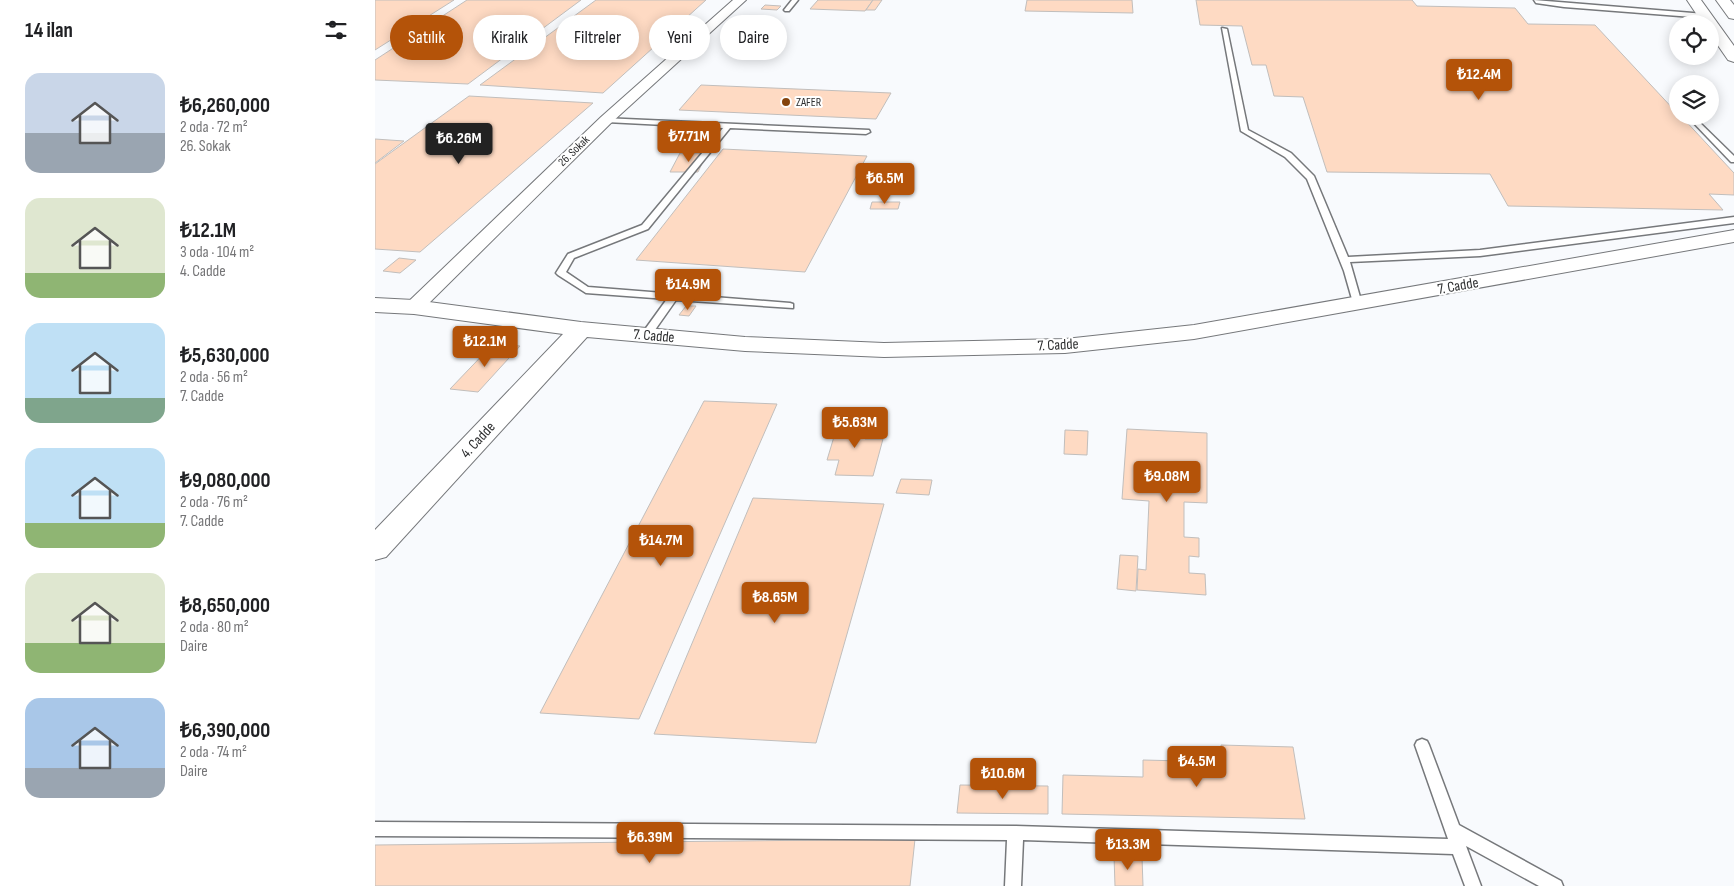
<!DOCTYPE html>
<html lang="tr">
<head>
<meta charset="utf-8">
<style>
	body { margin:0; font-family:"Sofia Sans Condensed",sans-serif; background:#f6f6f6; color:#202124; height:100vh; display:flex; flex-direction:column; font-size:19px; white-space:nowrap }
	* { box-sizing:border-box; margin:0 }
	p { font-size:16px; color:#757577 }
	.icon { flex:none; width:28px; height:28px; fill:none; stroke:currentColor; stroke-width:2; stroke-linecap:round; stroke-linejoin:round }
	.map { position:relative; flex:1; overflow:hidden }
	.details { display:flex; flex-direction:column; background:#fff; width:375px }
	.details>* { flex:none }
	.banner { position:absolute; left:15px; top:15px; width:475px; height:45px; display:flex; gap:10px }
	.controls { position:absolute; left:1294px; top:15px; display:grid; gap:10px }
	.controls a { display:grid; place-items:center; width:50px; height:50px; border-radius:50%; background:#fff; box-shadow:0 2px 12px #0003; font-size:25px }
	.price { position:absolute; translate:-50% -42px; padding:0 11px; border-radius:5px; background:#b45309; color:#fff; font-size:16px; line-height:32px; filter:drop-shadow(0 1px 2px #0008) }
	.price::after { content:''; position:absolute; left:50%; top:30px; width:15px; height:11px; margin-left:-8px; background:inherit; clip-path:polygon(0 0,100% 0,50% 100%) }
	.price.current { background:#222; color:#fff }
	ul { padding:0; list-style:none }
	li { display:flex; align-items:center; gap:15px; height:125px; padding:0 25px }
	li span { display:grid; place-items:center; flex:none; width:140px; height:100px; border-radius:15px; color:#555 }
	li>.icon { margin-inline-start:auto }
	span .icon { width:60px; height:60px; fill:#fffc; stroke-width:1 }
	li b { font-size:21px }
	h2 { display:flex; justify-content:space-between; align-items:center; height:60px; padding:0 25px; font-size:21px }
	.chip { padding:0 18px; border-radius:22px; background:#fff; box-shadow:0 2px 12px #0003; font-size:18px; line-height:45px }
	.chip.current { background:#b45309; color:#fff }
	main { display:flex; flex:1; min-height:0 }
	.map>svg:first-child { display:block }
	.building { fill:#fedac3; stroke:#c1bebc }
	.lines { fill:none; stroke-linecap:round; stroke-linejoin:round }
	.service-casing { stroke:#76787b; stroke-width:3 }
	.minor-casing { stroke:#76787b; stroke-width:2 }
	.tertiary-casing { stroke:#76787b; stroke-width:2 }
	.secondary-casing { stroke:#76787b; stroke-width:2 }
	.service { fill:#fff; fill-rule:evenodd }
	.minor { fill:#fff; fill-rule:evenodd }
	.tertiary { fill:#fff; fill-rule:evenodd }
	.secondary { fill:#fff; fill-rule:evenodd }
	.poi-dot { fill:#85440d; stroke:#fff; stroke-width:2 }
	.labels { text-anchor:middle; dominant-baseline:central; stroke-width:4; stroke-linejoin:round; paint-order:stroke }
	.far-poi-label { font-size:12px; fill:#2e2f30; stroke:#fff; text-anchor:start }
	.far-street-label { font-size:12px; fill:#2e2f30; stroke:#fff }
	.street-label { font-size:15px; fill:#2e2f30; stroke:#fff }
</style>
</head>
<body>
<main>
<section class="details">
<h2>14 ilan<svg class="icon" aria-label="filters" viewBox="0 0 24 24"><path d="M4 7h16M4 17h16"/><circle cx="9" cy="7" r="2"/><circle cx="15" cy="17" r="2"/></svg></h2>
<ul>
<li><span style="background:linear-gradient(#c9d6e8 60%,#9aa5b1 0)"><svg class="icon" aria-label="home" viewBox="0 0 24 24"><path d="M3 11l9-7 9 7M6 9v11h12V9"/></svg></span><div><b>₺6,260,000</b><p>2 oda · 72 m²</p><p>26. Sokak</p></div></li>
<li><span style="background:linear-gradient(#dfe7d0 75%,#8fb573 0)"><svg class="icon" aria-label="home" viewBox="0 0 24 24"><path d="M3 11l9-7 9 7M6 9v11h12V9"/></svg></span><div><b>₺12.1M</b><p>3 oda · 104 m²</p><p>4. Cadde</p></div></li>
<li><span style="background:linear-gradient(#bfe0f5 75%,#7fa58c 0)"><svg class="icon" aria-label="home" viewBox="0 0 24 24"><path d="M3 11l9-7 9 7M6 9v11h12V9"/></svg></span><div><b>₺5,630,000</b><p>2 oda · 56 m²</p><p>7. Cadde</p></div></li>
<li><span style="background:linear-gradient(#bfe0f5 75%,#8fb573 0)"><svg class="icon" aria-label="home" viewBox="0 0 24 24"><path d="M3 11l9-7 9 7M6 9v11h12V9"/></svg></span><div><b>₺9,080,000</b><p>2 oda · 76 m²</p><p>7. Cadde</p></div></li>
<li><span style="background:linear-gradient(#dfe7d0 70%,#8fb573 0)"><svg class="icon" aria-label="home" viewBox="0 0 24 24"><path d="M3 11l9-7 9 7M6 9v11h12V9"/></svg></span><div><b>₺8,650,000</b><p>2 oda · 80 m²</p><p>Daire</p></div></li>
<li><span style="background:linear-gradient(#a9c7e8 70%,#9aa5b1 0)"><svg class="icon" aria-label="home" viewBox="0 0 24 24"><path d="M3 11l9-7 9 7M6 9v11h12V9"/></svg></span><div><b>₺6,390,000</b><p>2 oda · 74 m²</p><p>Daire</p></div></li>
</ul>
</section>
<div class="map">
<svg width="1359" height="886" viewBox="0 0 1359 886">
	<rect width="100%" height="100%" fill="#f8fafd"/>
	<g class="building">
		<path d="M0,0H79L0,50Z"/>
		<path d="M92,0H206L93,84L0,80V60Z"/>
		<path d="M221,0H331L228,93L105,85Z"/>
		<path d="M443,0H498L490,11L435,9Z"/>
		<path d="M498,0H507L500,10H491Z"/>
		<path d="M652,0H757L758,13L650,11Z"/>
		<path d="M821,0H1037L1042,6L1140,8L1153,24L1220,25L1302,113V116H1306L1359,173V195L1334,194L1348,210L1133,206L1115,174L952,172L928,97L899,96L891,65H877L867,26L825,25Z"/>
		<path d="M390,5L406,6L402,10L386,9Z"/>
		<path d="M326,85L516,93L501,119L304,110Z"/>
		<path d="M94,96L218,103L45,252L0,249V164Z"/>
		<path d="M0,139L29,141L0,163Z"/>
		<path d="M348,149L492,156L430,272L261,260Z"/>
		<path d="M305,153H332L323,172H295Z"/>
		<path d="M497,202H525L523,209H495Z"/>
		<path d="M24,258L41,260L25,273L8,271Z"/>
		<path d="M311,306H321L314,316L304,315Z"/>
		<path d="M118,344L145,346L103,392L75,389Z"/>
		<path d="M329,401L402,404L264,719L165,713Z"/>
		<path d="M464,420L495,421L490,439H508L498,476L460,475L464,460H452Z"/>
		<path d="M752,429L832,433V503L809,502V537L824,538V557L814,556V573L830,574L831,595L762,590L763,569L771,570L774,501L747,499Z"/>
		<path d="M690,430L713,431L712,455L689,454Z"/>
		<path d="M526,479L557,480L554,495L521,493Z"/>
		<path d="M378,498L509,504L441,743L279,734Z"/>
		<path d="M745,555L763,556L761,591L742,589Z"/>
		<path d="M846,745L918,747L930,819L687,814L688,775L768,777V760L848,762Z"/>
		<path d="M585,785L673,786V814L582,813Z"/>
		<path d="M540,839L535,886H0V845Z"/>
		<path d="M739,856L767,857L768,886H740Z"/>
	</g>
	<g class="lines">
		<g class="service-casing">
			<g id="service">
				<path d="M417,0H423L414,11H410L409,10Z"/>
				<path d="M1159,0L1330,14L1333,16L1330,18L1189,7L1161,3Z"/>
				<path d="M847,28L852,29L873,130L916,153L939,176L973,257L1105,250L1359,217V223L1105,256L975,262L987,304L982,307L979,306L969,271L932,179L910,157L866,131Z"/>
				<path d="M1312,116H1318L1359,156V162H1356Z"/>
				<path d="M228,118L494,130L495,132L491,134L355,128L273,229L199,258L191,272L213,287L415,303L418,304V308L301,300L275,337L271,338L266,335L292,299L211,293L183,275L181,273L193,254L267,225L348,128L231,122H228Z"/>
				<path d="M1047,739L1052,741L1054,745L1084,825L1186,881L1188,886H1164L1091,846L1106,886H1090L1078,854L648,840L646,886H630L632,840L0,836V822L640,826L1073,839L1040,745L1042,741Z"/>
			</g>
		</g>
		<g class="minor-casing">
			<path id="minor" d="M358,0H371L236,123L46,311L39,313L32,311L29,307L32,303L226,117Z"/>
		</g>
		<g class="tertiary-casing">
			<path id="tertiary" d="M1359,230V242L819,339L690,353L509,357L370,351L212,337L11,557L0,560V530L188,334L39,314L0,312V298L39,300L206,322L370,337L509,343L690,339L819,325Z"/>
		</g>
		<g class="secondary-casing">
			<g id="secondary">
				<path d="M1312,0H1326L1359,46V62L1353,60L1335,34V24H1328Z"/>
				<path d="M1341,0H1355L1359,5V19L1354,18Z"/>
			</g>
		</g>
		<use href="#service" class="service"/>
		<use href="#minor" class="minor"/>
		<use href="#tertiary" class="tertiary"/>
		<use href="#secondary" class="secondary"/>
	</g>
	<circle class="poi-dot" cx="411" cy="102" r="5"/>
	<g class="labels">
		<g class="far-poi-label">
			<text x="421" y="102">ZAFER</text>
		</g>
		<g class="far-street-label">
			<text transform="translate(199 151) rotate(-44)">26. Sokak</text>
		</g>
		<g class="street-label">
			<text transform="translate(1083 286) rotate(-10)">7. Cadde</text>
			<text transform="translate(279 336) rotate(5)">7. Cadde</text>
			<text transform="translate(683 345) rotate(-3)">7. Cadde</text>
			<text transform="translate(103 440) rotate(-47)">4. Cadde</text>
		</g>
	</g>
</svg>
<div class="controls">
<a><svg class="icon" aria-label="locate" viewBox="0 0 24 24"><circle cx="12" cy="12" r="6"/><path d="M12 2v4M12 18v4M2 12h4M18 12h4"/></svg></a>
<a><svg class="icon" aria-label="layers" viewBox="0 0 24 24"><path d="M12 4l9 5-9 5-9-5zM3 14l9 5 9-5"/></svg></a>
</div>
<b class="price" style="left:1104px;top:101px">₺12.4M</b>
<b class="price" style="left:314px;top:163px">₺7.71M</b>
<b class="price current" style="left:84px;top:165px">₺6.26M</b>
<b class="price" style="left:510px;top:205px">₺6.5M</b>
<b class="price" style="left:313px;top:311px">₺14.9M</b>
<b class="price" style="left:110px;top:368px">₺12.1M</b>
<b class="price" style="left:480px;top:449px">₺5.63M</b>
<b class="price" style="left:792px;top:503px">₺9.08M</b>
<b class="price" style="left:286px;top:567px">₺14.7M</b>
<b class="price" style="left:400px;top:624px">₺8.65M</b>
<b class="price" style="left:822px;top:788px">₺4.5M</b>
<b class="price" style="left:628px;top:800px">₺10.6M</b>
<b class="price" style="left:275px;top:864px">₺6.39M</b>
<b class="price" style="left:753px;top:871px">₺13.3M</b>
<div class="banner">
<a class="chip current">Satılık</a>
<a class="chip">Kiralık</a>
<a class="chip">Filtreler</a>
<a class="chip">Yeni</a>
<a class="chip">Daire</a>
</div>
</div>
</main>
</body>
</html>
